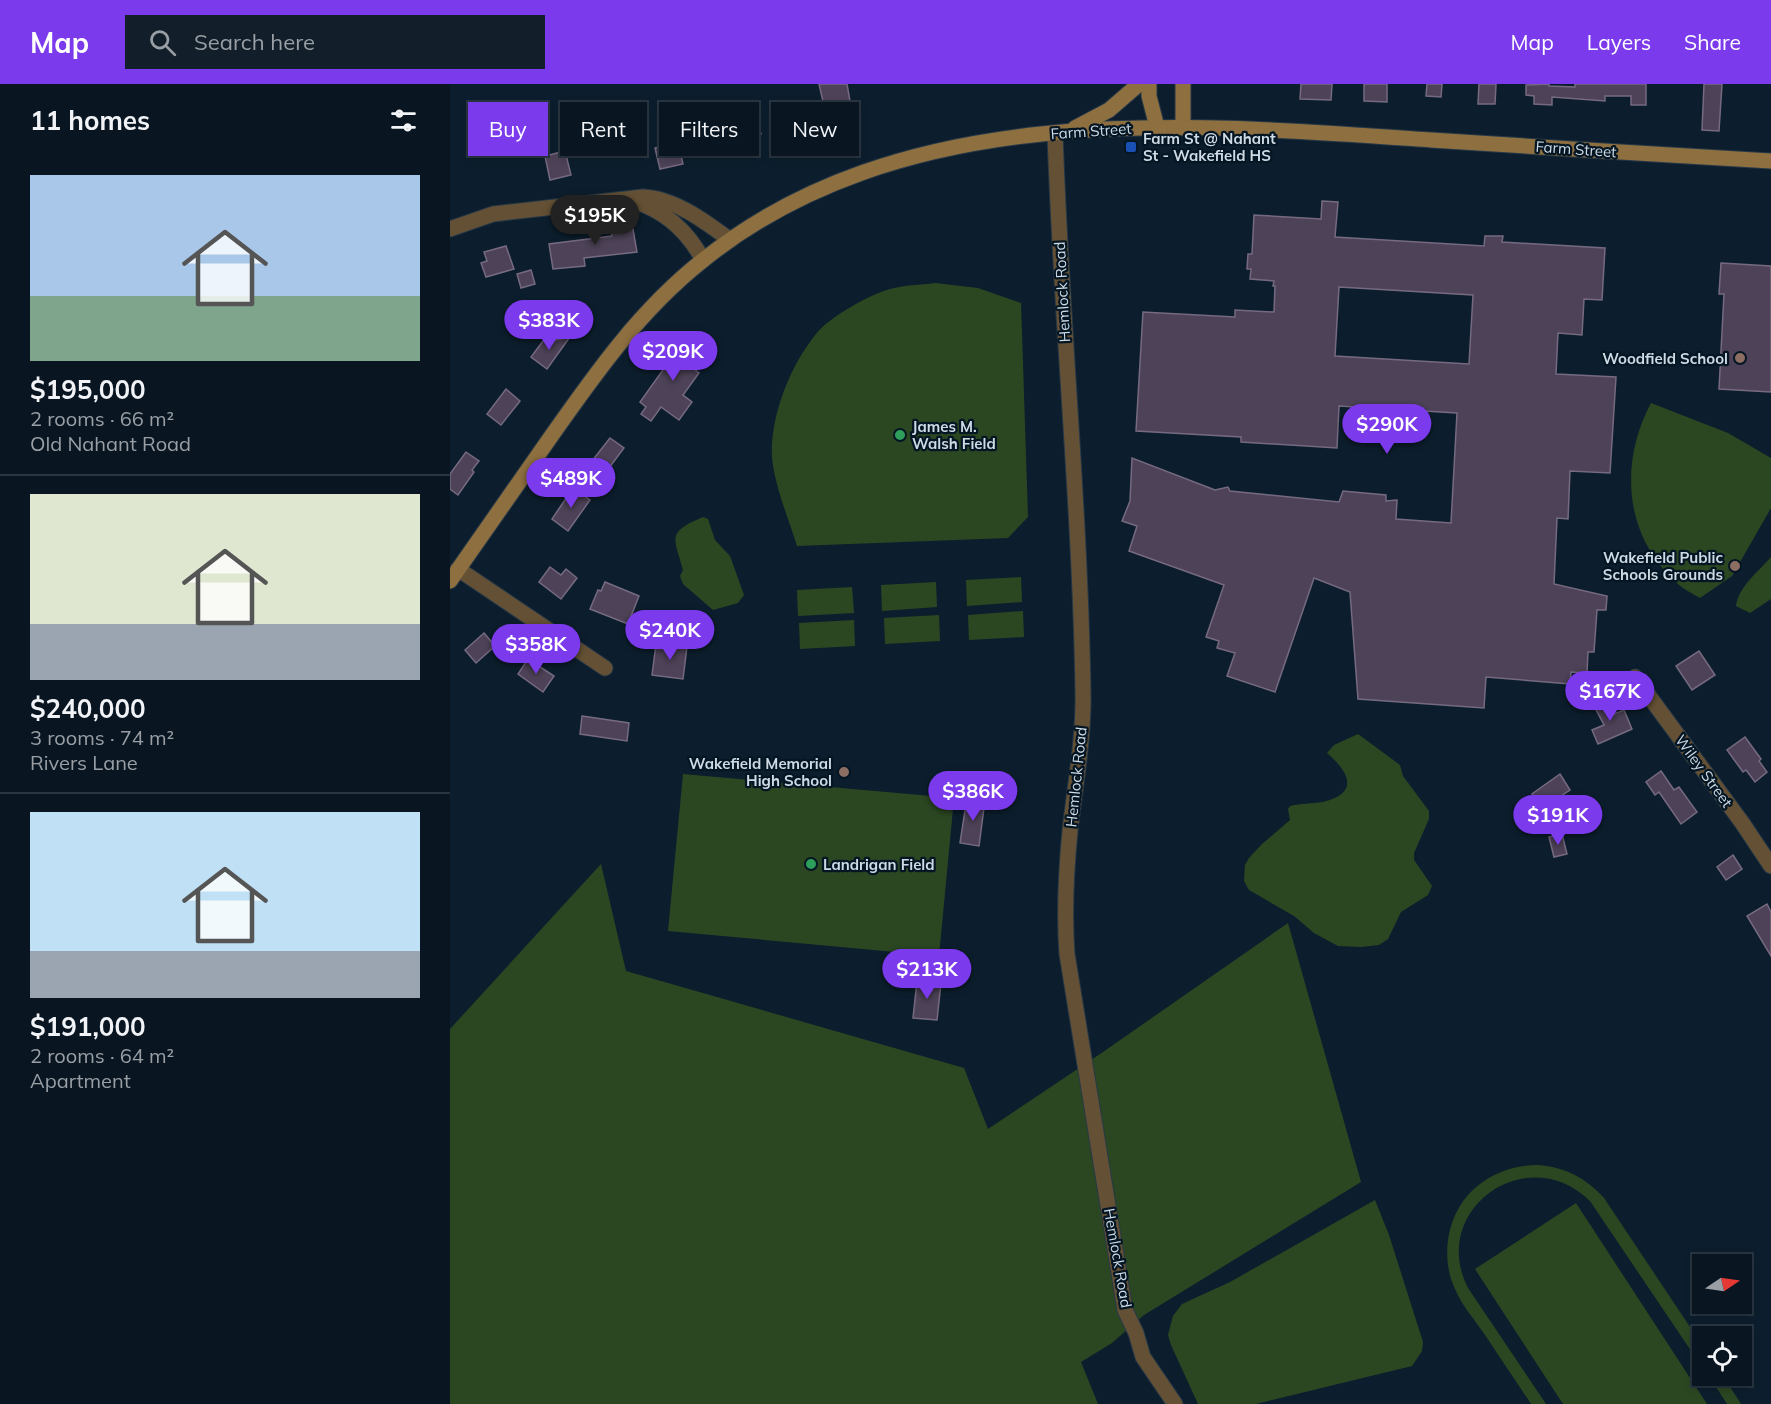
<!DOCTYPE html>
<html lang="en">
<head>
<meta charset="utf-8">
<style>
	body { margin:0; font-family:Mulish,sans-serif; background:#121f2a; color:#f1f3f6; height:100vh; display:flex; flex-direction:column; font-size:22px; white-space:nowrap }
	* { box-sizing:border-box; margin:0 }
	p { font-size:20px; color:#999fa5 }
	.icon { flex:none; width:33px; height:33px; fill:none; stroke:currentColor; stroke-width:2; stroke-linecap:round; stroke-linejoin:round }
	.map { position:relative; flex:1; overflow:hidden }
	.details { display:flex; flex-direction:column; background:#091622; width:450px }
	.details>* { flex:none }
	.guide { position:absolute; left:18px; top:18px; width:570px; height:54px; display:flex; gap:12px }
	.needle { width:39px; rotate:77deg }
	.controls { position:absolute; left:1242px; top:1170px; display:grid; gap:12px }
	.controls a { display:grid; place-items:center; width:60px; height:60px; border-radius:0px; background:#091622; box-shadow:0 3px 9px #0003,0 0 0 2px #293540; font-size:30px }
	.price { position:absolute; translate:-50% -51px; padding:0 14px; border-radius:21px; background:#7c3aed; color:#fff; font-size:20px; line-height:39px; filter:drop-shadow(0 2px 3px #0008) }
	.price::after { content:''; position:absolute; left:50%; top:36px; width:18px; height:14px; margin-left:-9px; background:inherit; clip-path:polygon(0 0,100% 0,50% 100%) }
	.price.current { background:#222; color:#fff }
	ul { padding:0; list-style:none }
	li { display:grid; align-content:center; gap:12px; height:318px; padding:0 30px }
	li+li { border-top:2px solid #293540 }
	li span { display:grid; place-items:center; height:186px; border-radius:0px; color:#555 }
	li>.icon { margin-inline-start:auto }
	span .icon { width:108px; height:108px; fill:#fffc; stroke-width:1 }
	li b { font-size:26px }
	h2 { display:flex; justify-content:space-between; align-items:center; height:72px; padding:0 30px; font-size:26px }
	.chip { padding:0 21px; border-radius:0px; background:#091622; box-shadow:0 3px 9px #0003,0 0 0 2px #293540; font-size:21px; line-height:54px }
	.chip.current { background:#7c3aed; color:#fff }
	header { display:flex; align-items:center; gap:36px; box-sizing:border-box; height:84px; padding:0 30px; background:#7c3aed; color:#fff }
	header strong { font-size:28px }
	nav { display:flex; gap:33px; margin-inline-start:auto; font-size:21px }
	.search { width:420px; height:54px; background:#121f2a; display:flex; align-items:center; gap:15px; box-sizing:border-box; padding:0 21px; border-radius:0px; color:#999fa5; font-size:22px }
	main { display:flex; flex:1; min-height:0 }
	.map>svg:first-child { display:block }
	.green { fill:#2b4722 }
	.building { fill:#4d4257; stroke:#766a81; stroke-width:1.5; fill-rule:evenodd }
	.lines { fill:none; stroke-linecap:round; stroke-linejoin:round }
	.minor-casing { stroke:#273847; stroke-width:17 }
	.tertiary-casing { stroke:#273847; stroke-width:17 }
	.secondary-casing { stroke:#273847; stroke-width:17 }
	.minor { stroke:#645135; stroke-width:15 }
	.tertiary { stroke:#645135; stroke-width:15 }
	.secondary { stroke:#8d6f40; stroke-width:15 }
	.transit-dot { fill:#1a4fb4; stroke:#041523; stroke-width:2 }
	.education-dot { fill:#8d6e63; stroke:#041523; stroke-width:2 }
	.leisure-dot { fill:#2e9e5b; stroke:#041523; stroke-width:2 }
	.labels { text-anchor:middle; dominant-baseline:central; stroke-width:4.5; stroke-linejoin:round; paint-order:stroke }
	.street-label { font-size:15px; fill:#cedae4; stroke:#041523 }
	.poi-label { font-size:15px; font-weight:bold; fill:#cedae4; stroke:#041523; text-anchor:start }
</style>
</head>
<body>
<header>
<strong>Map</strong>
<div class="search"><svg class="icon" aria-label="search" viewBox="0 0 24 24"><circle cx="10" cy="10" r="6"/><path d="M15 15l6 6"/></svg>Search here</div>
<nav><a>Map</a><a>Layers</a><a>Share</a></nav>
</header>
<main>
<section class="details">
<h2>11 homes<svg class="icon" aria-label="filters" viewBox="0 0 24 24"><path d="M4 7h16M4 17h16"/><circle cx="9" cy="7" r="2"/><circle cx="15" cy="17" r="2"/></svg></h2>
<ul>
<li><span style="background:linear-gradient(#a9c7e8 65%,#7fa58c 0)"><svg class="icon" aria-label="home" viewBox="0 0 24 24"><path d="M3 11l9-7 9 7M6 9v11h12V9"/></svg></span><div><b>$195,000</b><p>2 rooms · 66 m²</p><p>Old Nahant Road</p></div></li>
<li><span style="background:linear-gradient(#dfe7d0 70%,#9aa5b1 0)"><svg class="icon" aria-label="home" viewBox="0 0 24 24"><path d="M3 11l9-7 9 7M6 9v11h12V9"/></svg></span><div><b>$240,000</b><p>3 rooms · 74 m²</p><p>Rivers Lane</p></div></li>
<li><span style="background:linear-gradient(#bfe0f5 75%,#9aa5b1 0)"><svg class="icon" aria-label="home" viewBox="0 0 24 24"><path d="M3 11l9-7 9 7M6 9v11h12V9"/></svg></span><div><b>$191,000</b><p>2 rooms · 64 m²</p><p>Apartment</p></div></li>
</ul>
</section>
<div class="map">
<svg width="1321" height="1320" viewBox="0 0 1321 1320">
	<rect width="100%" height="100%" fill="#0c1e2d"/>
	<g class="green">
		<path d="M485,199L528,204L571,219L578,433L558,454L347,462C339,436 324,400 322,373C320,332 340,282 366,250C378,234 420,210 440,205C454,201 471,201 485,199Z"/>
		<path d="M1201,319L1278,349L1321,374V424L1282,492L1250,514C1243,510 1233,505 1227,499C1174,452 1169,379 1201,319Z"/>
		<path d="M253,433L258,435L265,456L280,472L294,511L288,519L263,526L233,500L230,492L233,486C225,454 215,449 253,433Z"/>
		<path d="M1321,473V515L1300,529L1286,522C1289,502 1308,488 1321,473Z"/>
		<path d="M571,493L572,518L517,522L516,496Z"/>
		<path d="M486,498L487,523L432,527L431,501Z"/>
		<path d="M402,503L404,529L348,532L347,506Z"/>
		<path d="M573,527L574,553L519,556L518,531Z"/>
		<path d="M489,531L490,557L435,560L434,534Z"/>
		<path d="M404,536L405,562L350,565L349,539Z"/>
		<path d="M908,650L950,681L953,692L979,727V735L964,769V776L982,802L978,811L951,828L938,855L929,861L911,863L888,862L864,849L844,832L799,806L794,797L795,781L799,774L812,760L840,736L838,725L840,722C851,719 863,720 873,718C911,709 898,687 877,669L884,661Z"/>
		<path d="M233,690L504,714L489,872L218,847Z"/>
		<path d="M151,780L176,887L514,984L538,1045L653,968L838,839L911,1098L694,1231L662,1259L631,1278L648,1320H0V945Z"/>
		<path d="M1088,1081C1115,1083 1136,1094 1154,1114L1252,1261V1283L1140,1117C1077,1055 978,1126 1018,1204L1096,1320H1081C1066,1297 1050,1274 1035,1251C1025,1236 1012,1222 1005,1205C991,1175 996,1136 1018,1111C1036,1091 1061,1081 1088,1081Z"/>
		<path d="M925,1116L939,1151L973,1258L972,1267L962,1282L806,1320H748L721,1261L718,1251L723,1232L732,1220L780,1198Z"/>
		<path d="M1126,1119L1257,1320H1113L1025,1185Z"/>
		<path d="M1259,1292H1273L1291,1320H1277Z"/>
	</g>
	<g class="building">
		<path d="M369,0H397L400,17L374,22Z"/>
		<path d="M851,0H882L881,16L850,15Z"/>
		<path d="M914,0H937V18L914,17Z"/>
		<path d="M977,0H992L991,13L976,12Z"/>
		<path d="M1029,0H1046L1045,20H1028Z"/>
		<path d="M1099,0V2L1125,3V0H1196V21H1181V12H1155V17L1102,13V21L1084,20V12L1076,11V1Z"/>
		<path d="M1254,0H1272L1269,47L1252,46Z"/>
		<path d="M300,24L301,31L305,30L311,50L287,57L286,52L274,56L267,33Z"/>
		<path d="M163,26L167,42L147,47L143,30Z"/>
		<path d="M228,58L233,80L210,85L205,64Z"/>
		<path d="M115,67L121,91L100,96L95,72Z"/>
		<path d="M872,117L888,118L885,153L1034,162L1035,152H1053L1052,158L1155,164L1152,216L1134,215L1132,251L1108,249L1106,290L1166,293L1160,389L1120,387L1118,435L1107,434L1104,500L1157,512L1156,526H1147L1144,568H1138L1137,589L1121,588L1120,600L1036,593L1034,624L908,615L900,508L864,494L825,608L777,592L785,569L767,564L769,557L756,553L774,501L679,467L687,442L672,437L680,417L682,374L765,406L778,403L780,407L889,418L893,407L936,411V417L947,416L946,435L1001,439L1007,329L889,322L887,364L791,358V353L686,347L693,228L785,233V226L824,228L825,202H823L824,197L800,195L801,185H797L798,170H802L804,131L871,135ZM889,203L1023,211L1019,280L885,272Z"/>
		<path d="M181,134L187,168L134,174L135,182L103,185L99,160L162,152L159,137Z"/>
		<path d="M56,162L64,185L36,193L31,179L37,177L34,168Z"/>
		<path d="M1271,179L1321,182V308L1269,305L1274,210H1269Z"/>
		<path d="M81,186L85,200L71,204L67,190Z"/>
		<path d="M99,249L101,257L120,253L97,285L81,273Z"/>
		<path d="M244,253L254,260L239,281L249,289L233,311L242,318L229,336L211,323L201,337L191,330L196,323L190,318L218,279L215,277L231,254L239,259Z"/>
		<path d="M56,305L70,317L51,341L37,330Z"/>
		<path d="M160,354L174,364L153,392L138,382Z"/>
		<path d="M16,368L29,377L22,386L24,388L8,411L0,405V390Z"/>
		<path d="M123,404L140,416L118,447L102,435Z"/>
		<path d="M100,483L111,491L116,485L127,494L111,515L89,498Z"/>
		<path d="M155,498L189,512L178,540L140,525L148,506L151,507Z"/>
		<path d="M34,549L45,562L26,579L15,566Z"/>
		<path d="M206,560L237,563L233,595L202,591Z"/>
		<path d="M1249,567L1265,591L1242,606L1226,582Z"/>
		<path d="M78,575L104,592L93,608L68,590Z"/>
		<path d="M1157,614L1164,630L1174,626L1182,645L1148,660L1142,646L1154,641L1143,620Z"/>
		<path d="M132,632L179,639L177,657L130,650Z"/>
		<path d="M1295,653L1311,675L1309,677L1317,688L1305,698L1296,686L1293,688L1277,666Z"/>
		<path d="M1211,687L1224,706L1229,703L1247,728L1231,740L1209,708L1205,711L1196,698Z"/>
		<path d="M1110,690L1120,706L1105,716L1107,719L1094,728L1082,710Z"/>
		<path d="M517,713L535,716L529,762L510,759Z"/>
		<path d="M1112,750L1117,770L1104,773L1099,753Z"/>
		<path d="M1283,771L1292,785L1276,796L1267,783Z"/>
		<path d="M1317,820L1321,828V872L1297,832Z"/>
		<path d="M467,897L491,899L487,936L463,934Z"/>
	</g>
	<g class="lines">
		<g class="minor-casing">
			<g id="minor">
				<path d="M605,49C611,235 630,421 633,607C634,654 625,701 620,747C616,788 614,829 617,870L675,1226L686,1249L693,1273L725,1320"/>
				<path d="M8,485L155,584"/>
				<path d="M1185,593L1293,740L1321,782"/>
			</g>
		</g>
		<g class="tertiary-casing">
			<g id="tertiary">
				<path d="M186,118C217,128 238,148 253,176"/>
				<path d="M0,145L43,130L193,113C224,114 256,138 280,156"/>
			</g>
		</g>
		<g class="secondary-casing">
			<g id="secondary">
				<path d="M699,0V12L707,43"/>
				<path d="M625,44L659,26L689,0"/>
				<path d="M733,44V0"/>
				<path d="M0,497C33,450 66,402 100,354C145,290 190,226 252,177C454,14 739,39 981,56C1094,64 1208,70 1321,77"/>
			</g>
		</g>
		<use href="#minor" class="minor"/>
		<use href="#tertiary" class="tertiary"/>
		<use href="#secondary" class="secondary"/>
	</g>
	<rect class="transit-dot" x="675" y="57" width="12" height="12" rx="3"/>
	<g class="education-dot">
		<circle cx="1290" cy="274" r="6"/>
		<circle cx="1285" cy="482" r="6"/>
		<circle cx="394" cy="688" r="6"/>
	</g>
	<g class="leisure-dot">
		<circle cx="450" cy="351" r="6"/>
		<circle cx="361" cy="780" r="6"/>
	</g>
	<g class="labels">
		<g class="street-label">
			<text transform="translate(641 47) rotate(-4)">Farm Street</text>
			<text transform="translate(1126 65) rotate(4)">Farm Street</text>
			<text transform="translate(612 208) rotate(-93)">Hemlock Road</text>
			<text transform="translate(1254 687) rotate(54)">Wiley Street</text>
			<text transform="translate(626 693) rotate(-84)">Hemlock Road</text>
			<text transform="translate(668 1174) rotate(80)">Hemlock Road</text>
		</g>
		<g class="poi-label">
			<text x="693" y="54">Farm St @ Nahant<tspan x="693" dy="17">St - Wakefield HS</tspan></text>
			<text x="1278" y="274" text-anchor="end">Woodfield School</text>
			<text x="462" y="342">James M.<tspan x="462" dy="17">Walsh Field</tspan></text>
			<text x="1273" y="473" text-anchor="end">Wakefield Public<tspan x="1273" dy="17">Schools Grounds</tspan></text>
			<text x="382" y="679" text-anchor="end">Wakefield Memorial<tspan x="382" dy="17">High School</tspan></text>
			<text x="373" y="780">Landrigan Field</text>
		</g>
	</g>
</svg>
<div class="controls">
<a><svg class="needle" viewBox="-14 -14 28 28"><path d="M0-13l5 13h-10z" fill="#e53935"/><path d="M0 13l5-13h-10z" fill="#999fa5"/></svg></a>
<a><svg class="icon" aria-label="locate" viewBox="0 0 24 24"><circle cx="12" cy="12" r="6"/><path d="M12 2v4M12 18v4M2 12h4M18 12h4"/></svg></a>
</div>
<b class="price current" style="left:145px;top:162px">$195K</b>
<b class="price" style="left:99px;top:267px">$383K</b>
<b class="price" style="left:223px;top:298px">$209K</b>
<b class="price" style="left:937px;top:371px">$290K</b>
<b class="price" style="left:121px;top:425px">$489K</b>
<b class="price" style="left:220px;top:577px">$240K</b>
<b class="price" style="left:86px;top:591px">$358K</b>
<b class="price" style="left:1160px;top:638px">$167K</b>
<b class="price" style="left:523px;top:738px">$386K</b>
<b class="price" style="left:1108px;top:762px">$191K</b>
<b class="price" style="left:477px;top:916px">$213K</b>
<div class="guide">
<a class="chip current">Buy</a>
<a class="chip">Rent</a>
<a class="chip">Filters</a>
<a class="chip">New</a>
</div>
</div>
</main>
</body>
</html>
